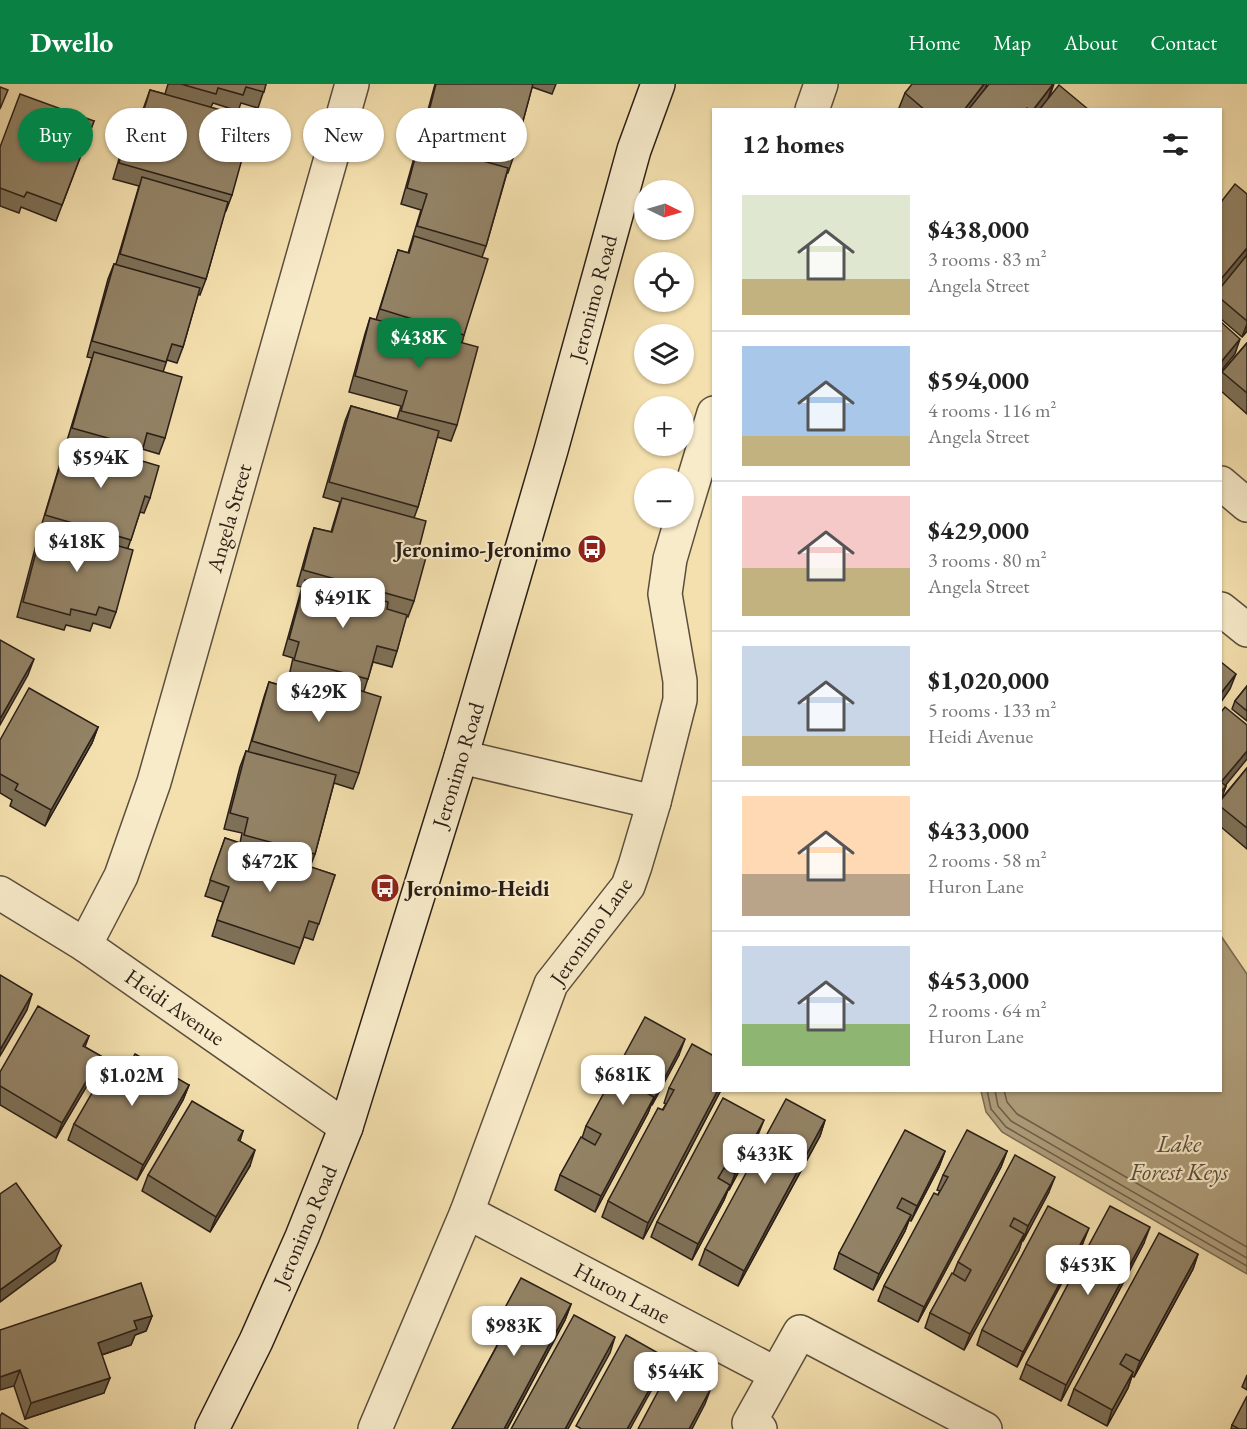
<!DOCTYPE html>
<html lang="en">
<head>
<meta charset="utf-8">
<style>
	body { margin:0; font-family:"EB Garamond",serif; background:#f6f6f6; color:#222; height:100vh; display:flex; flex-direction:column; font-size:22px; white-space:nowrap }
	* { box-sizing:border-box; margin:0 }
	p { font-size:20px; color:#767676 }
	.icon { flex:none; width:33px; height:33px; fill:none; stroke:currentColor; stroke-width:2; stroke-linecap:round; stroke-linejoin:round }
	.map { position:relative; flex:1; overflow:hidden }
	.sheet { position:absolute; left:712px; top:24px; width:510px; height:984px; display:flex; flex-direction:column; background:#fff; border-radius:0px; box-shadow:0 2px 4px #0004 }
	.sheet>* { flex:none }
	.hud { position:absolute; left:18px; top:24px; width:570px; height:54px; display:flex; gap:12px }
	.needle { width:39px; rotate:95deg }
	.controls { position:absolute; left:634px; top:96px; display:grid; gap:12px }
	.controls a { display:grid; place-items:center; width:60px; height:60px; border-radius:50%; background:#fff; box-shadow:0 2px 4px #0004; font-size:30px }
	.price { position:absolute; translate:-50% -51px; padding:0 14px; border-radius:12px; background:#fff; color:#222; font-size:20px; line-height:39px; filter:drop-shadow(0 2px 3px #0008) }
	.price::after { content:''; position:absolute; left:50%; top:36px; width:18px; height:14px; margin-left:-9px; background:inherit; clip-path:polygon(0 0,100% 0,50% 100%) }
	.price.on { background:#0b8043; color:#fff }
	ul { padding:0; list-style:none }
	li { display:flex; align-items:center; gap:18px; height:150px; padding:0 30px }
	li+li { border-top:2px solid #e0e0e0 }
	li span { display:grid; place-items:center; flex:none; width:168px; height:120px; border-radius:0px; color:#555 }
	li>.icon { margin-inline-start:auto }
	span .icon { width:72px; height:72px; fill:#fffc; stroke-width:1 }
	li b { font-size:26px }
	h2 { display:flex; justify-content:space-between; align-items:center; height:72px; padding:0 30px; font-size:26px }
	.chip { padding:0 21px; border-radius:27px; background:#fff; box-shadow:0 2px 4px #0004; font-size:21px; line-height:54px }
	.chip.on { background:#0b8043; color:#fff }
	header { display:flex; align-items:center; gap:36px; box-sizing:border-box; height:84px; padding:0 30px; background:#0b8043; color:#fff }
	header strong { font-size:28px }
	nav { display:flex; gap:33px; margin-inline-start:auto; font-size:21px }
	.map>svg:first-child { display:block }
	.water { fill:#af9e7b; stroke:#796b53; stroke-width:1.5 }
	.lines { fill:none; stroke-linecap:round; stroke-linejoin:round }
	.shore { stroke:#6c5e49; stroke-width:1.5 }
	.minor-casing { stroke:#5c4e3d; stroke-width:36 }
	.secondary-casing { stroke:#291e17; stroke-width:36 }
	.minor { stroke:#f8ebca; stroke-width:33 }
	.secondary { stroke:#f8ebca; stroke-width:33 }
	.wall { fill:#7e7158; stroke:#291e17; stroke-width:1.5 }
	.shaded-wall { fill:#675c47; stroke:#291e17; stroke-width:1.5 }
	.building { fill:#938366; stroke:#291e17; stroke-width:1.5 }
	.labels { text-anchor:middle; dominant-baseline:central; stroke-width:4.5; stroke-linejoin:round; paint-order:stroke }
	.street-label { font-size:22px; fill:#291e17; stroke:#f8ebca }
	.poi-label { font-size:22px; font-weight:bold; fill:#291e17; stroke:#f8ebca; text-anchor:end }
	.water-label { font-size:24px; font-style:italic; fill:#584b3a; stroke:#f8ebca }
</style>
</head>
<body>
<header>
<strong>Dwello</strong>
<nav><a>Home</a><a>Map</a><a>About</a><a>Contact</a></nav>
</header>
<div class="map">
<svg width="1247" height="1345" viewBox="0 0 1247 1345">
	<rect width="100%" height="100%" fill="#f4e0ae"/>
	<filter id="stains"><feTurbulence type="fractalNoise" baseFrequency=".00333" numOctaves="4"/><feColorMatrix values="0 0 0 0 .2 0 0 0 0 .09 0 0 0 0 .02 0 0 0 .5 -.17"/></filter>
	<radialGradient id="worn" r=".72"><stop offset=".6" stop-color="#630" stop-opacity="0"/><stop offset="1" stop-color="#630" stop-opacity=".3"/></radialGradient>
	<path class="water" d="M1221,852L1247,890V1190L1002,1048L986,1028L981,1007L1221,1006Z"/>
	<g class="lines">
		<g class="shore">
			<path d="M987,1006L991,1025L1006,1043L1247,1182"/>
			<path d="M995,1006L998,1022L1011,1037L1247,1174"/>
			<path d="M1004,1006L1007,1018L1017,1030L1247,1163"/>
		</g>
		<g class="minor-casing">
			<g id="minor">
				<path d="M812,26L821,0"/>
				<path d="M1221,399L1247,421"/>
				<path d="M684,428L714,329"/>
				<path d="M1221,525L1247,546"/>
				<path d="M461,673L654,718"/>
				<path d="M0,809L85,861L346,1043"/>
				<path d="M85,861L121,792L154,698L352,0"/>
				<path d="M467,1128L776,1290"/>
				<path d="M375,1345L467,1128L551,900L628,802L635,782L654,718L680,616V597L665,510L670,475L682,434"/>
				<path d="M760,1345L749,1339L800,1248L985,1345"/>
			</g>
		</g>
		<g class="secondary-casing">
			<path id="secondary" d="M212,1345L256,1257L302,1153L346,1043L461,673L551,366L634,66L658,0"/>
		</g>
		<use href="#minor" class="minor"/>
		<use href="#secondary" class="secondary"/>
	</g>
	<g class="wall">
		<path d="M168,0H266L258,24L241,19L238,27L213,19L211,23L226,63L232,111L226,127H225L206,195L200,211L198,210L183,263L177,279L167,276L163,288L165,354L159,370L142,365L139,376L150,414L144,429L140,428L128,464L116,528L110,544L93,539L90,547L66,541L64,546L17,533L37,457L41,447L40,446L92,274L87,273L108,195L114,180H116L139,102L113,95L128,45L133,29L141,31L150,6L165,10Z"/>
		<path d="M435,0H556L552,10L532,3L513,74L508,89H507L486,162L482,173L464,251L462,259L457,341L451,357L437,353L418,423L414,434L419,464L414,517L408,533L406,532L397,567L392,583L373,578L364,607L359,689L353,705L334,699L315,770L310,783L335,791L313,856L304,853L294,880L212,852L223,818L205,812L225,754L240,759L242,749L224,745L240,683L246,667L248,668L264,613L269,598L320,613L324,601L289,592L293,574L283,571L302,503L297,502L309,459L314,444L331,448L340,418L323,413L345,337L351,322L397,335L401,322L349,308L365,250L370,234L376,236L398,166L408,169L421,126L401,120L414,74L419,59Z"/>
		<path d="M1054,0L1049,14L1089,26H900L899,24L905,9Z"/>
		<path d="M94,37L56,137L21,123L19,129L0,122V63Z"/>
		<path d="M1247,110V247L1242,253L1221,235V118Z"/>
		<path d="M1247,259V330L1221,307V291L1222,288Z"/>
		<path d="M1247,602V637L1232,625L1235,617Z"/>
		<path d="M1221,628L1226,702L1221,715L1247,684V765L1221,743Z"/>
		<path d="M98,643L92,659L45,742L10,722L12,716L0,709V656Z"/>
		<path d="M89,952L85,963L101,972L95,988L56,1054L0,1021V988Z"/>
		<path d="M679,971L652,1021H651L648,1029L595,1128L555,1106L560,1091L582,1054L586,1042Z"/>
		<path d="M127,985L189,1001L183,1016L137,1096L68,1056L74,1040Z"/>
		<path d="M669,1004L721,1006L643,1155L602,1133L608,1117L666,1020L664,1019Z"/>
		<path d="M825,1036L820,1052L738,1202L699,1181L705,1165Z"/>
		<path d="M243,1047L240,1057L250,1082L210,1148L142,1107L148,1091Z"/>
		<path d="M758,1051L729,1106H728L724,1116L692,1176L651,1153L657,1138Z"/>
		<path d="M945,1067L939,1083L911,1137L909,1136L905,1147L873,1206L834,1185L839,1169Z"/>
		<path d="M1007,1067L1001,1083L918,1238L878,1217L884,1202L940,1107L937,1106L943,1091Z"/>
		<path d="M1049,1108L1023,1157H1022L1019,1166L964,1266L925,1244L930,1229L953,1190L958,1178Z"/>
		<path d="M1083,1159L1017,1283L977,1261L982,1246Z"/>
		<path d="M1144,1159L1061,1317L1020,1295L1026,1280L1079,1183L1082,1174Z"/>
		<path d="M1198,1170L1193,1185L1134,1293L1132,1292L1128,1304L1107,1342L1068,1321L1074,1305Z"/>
		<path d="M571,1220L565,1236L507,1345H452L502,1252L495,1248L500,1233Z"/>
		<path d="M152,1232L146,1247L135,1251L131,1261L102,1271L104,1309L25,1335L14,1302L0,1246Z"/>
		<path d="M1247,1291V1306L1242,1303Z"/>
		<path d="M1232,1341L1247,1345H1231Z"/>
	</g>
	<g class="shaded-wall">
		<path d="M984,0H987L984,9L970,26H964Z"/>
		<path d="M1053,0L1048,15L1040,26H1033Z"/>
		<path d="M1247,164V173L1221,204V195Z"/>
		<path d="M1247,240V247L1242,253Z"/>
		<path d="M1240,255L1235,270L1221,287V278Z"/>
		<path d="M34,575L28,591L0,641V635Z"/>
		<path d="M1236,590L1230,605L1221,618V609Z"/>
		<path d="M98,643L92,659L45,742L51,726Z"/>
		<path d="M1247,667V675L1221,707V698Z"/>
		<path d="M1226,702L1221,716V708Z"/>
		<path d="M32,910L27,926L0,972V966Z"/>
		<path d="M685,955L679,971L652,1021L658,1006Z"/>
		<path d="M101,972L95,988L56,1054L62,1039Z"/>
		<path d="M189,1001L183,1016L137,1096L143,1081Z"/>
		<path d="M718,1006H721L643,1155L648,1139Z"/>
		<path d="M654,1013L648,1029L595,1128L601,1112Z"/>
		<path d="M764,1036L758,1051L729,1106L735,1090Z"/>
		<path d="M825,1036L820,1052L738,1202L744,1187Z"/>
		<path d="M255,1066L250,1082L210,1148L216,1133Z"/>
		<path d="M945,1067L939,1083L911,1137L917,1122Z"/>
		<path d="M1007,1067L1001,1083L918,1238L924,1223Z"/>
		<path d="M1055,1093L1049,1108L1023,1157L1028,1142Z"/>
		<path d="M730,1101L724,1116L692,1176L698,1160Z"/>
		<path d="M911,1131L905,1147L873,1206L879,1190Z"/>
		<path d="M1150,1143L1144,1159L1061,1317L1066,1301Z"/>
		<path d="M1089,1144L1083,1159L1017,1283L1023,1268Z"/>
		<path d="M1024,1150L1019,1166L964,1266L970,1250Z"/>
		<path d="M61,1162L55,1177L0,1218V1206Z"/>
		<path d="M1198,1170L1193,1185L1134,1293L1140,1277Z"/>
		<path d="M571,1220L565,1236L507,1345H504Z"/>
		<path d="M152,1232L146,1247L135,1251L131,1261L92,1274L98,1259L134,1237Z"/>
		<path d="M615,1253L610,1269L568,1345H565Z"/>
		<path d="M667,1274L661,1289L630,1345H627Z"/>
		<path d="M20,1286L14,1302L0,1306V1293Z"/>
		<path d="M1133,1288L1128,1304L1107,1342L1112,1326Z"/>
		<path d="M110,1294L104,1309L25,1335L31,1319Z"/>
		<path d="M711,1304L705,1320L692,1345H689Z"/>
	</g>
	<g class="building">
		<path d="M181,0H266L264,8L246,3L243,11L218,4L216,10Z"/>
		<path d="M436,0H533L513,74L423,50Z"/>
		<path d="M912,0H984L964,26H925L905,9Z"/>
		<path d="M989,0H1053L1033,26H1029L1027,24L1025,26H968Z"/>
		<path d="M1059,1L1089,26H1039Z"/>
		<path d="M0,3L8,6L0,25Z"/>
		<path d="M150,6L235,30L226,63L244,68L232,111L119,79L133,29L142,32Z"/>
		<path d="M20,10L94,37L62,121L27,108L24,113L0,104V63Z"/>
		<path d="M419,59L508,84L486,162L417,142L427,110L407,104Z"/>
		<path d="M142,93L228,118L206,195L120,170Z"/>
		<path d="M1235,100L1247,110V164L1221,195V118Z"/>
		<path d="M414,152L488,175L464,251L380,225L398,166L409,169Z"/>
		<path d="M1247,171V237L1221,215V203Z"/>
		<path d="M114,180L200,204L183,263L172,260L166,278L92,257Z"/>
		<path d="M370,234L478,263L457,341L401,327L407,307L355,292Z"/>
		<path d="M1221,238L1240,255L1221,278Z"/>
		<path d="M1247,259V309L1222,288Z"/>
		<path d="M94,268L182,293L165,354L147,349L143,364L72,344Z"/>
		<path d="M351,322L439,347L418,423L329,398Z"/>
		<path d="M68,355L159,382L150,414L145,412L131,456L45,431Z"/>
		<path d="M342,414L426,437L419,464L428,466L414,517L303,486L314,444L332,448Z"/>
		<path d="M43,441L133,466L116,528L99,523L96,531L71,525L70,531L23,518Z"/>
		<path d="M305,496L388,518L387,525L407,531L397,567L377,562L368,595L294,576L299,558L289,555Z"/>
		<path d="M0,556L34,575L0,635Z"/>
		<path d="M1221,578L1236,590L1221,609Z"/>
		<path d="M326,596L381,613L359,689L252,657L269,598L321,613Z"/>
		<path d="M1247,602V627L1235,617Z"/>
		<path d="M29,604L98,643L51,726L15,706L18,700L0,690V656Z"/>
		<path d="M1225,623L1247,641V667L1221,698L1226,702L1221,708V628Z"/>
		<path d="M246,667L336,691L315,770L244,751L248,734L230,729Z"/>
		<path d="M1247,684V744L1221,723V716Z"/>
		<path d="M225,754L335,791L319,840L309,837L300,864L217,836L229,803L210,796Z"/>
		<path d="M0,891L32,910L0,966Z"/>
		<path d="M38,922L89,952L83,962L101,972L62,1039L0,1002V988Z"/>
		<path d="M645,933L685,955L658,1006L644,998L639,1005L654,1013L601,1112L560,1091L581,1053L595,1061L601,1050L586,1042Z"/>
		<path d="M692,960L714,972V1006H718L648,1139L608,1117L658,1024L663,1026L674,1006L669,1004Z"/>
		<path d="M135,970L189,1001L143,1081L74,1040L111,976L127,985Z"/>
		<path d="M723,1014L764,1036L735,1090L724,1084L718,1094L730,1101L698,1160L657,1138Z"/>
		<path d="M786,1015L825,1036L744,1187L705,1165Z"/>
		<path d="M192,1017L243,1047L238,1056L255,1066L216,1133L148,1091Z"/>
		<path d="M905,1046L945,1067L917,1122L902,1114L897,1124L911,1131L879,1190L839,1169Z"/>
		<path d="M967,1046L1007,1067L924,1223L884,1202L934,1109L938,1111L948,1093L943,1091Z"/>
		<path d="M1015,1071L1055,1093L1028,1142L1014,1134L1010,1142L1024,1150L970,1250L930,1229L952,1189L965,1197L971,1186L958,1178Z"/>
		<path d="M16,1099L61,1162L0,1206V1110Z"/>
		<path d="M1048,1122L1089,1144L1023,1268L982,1246Z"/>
		<path d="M1110,1122L1150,1143L1066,1301L1026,1280L1077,1183L1087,1189L1093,1179L1082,1174Z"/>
		<path d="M1159,1149L1198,1170L1140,1277L1126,1270L1120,1280L1133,1288L1112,1326L1074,1305Z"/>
		<path d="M521,1194L571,1220L504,1345H452L510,1238L500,1233Z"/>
		<path d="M141,1199L152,1232L134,1237L137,1245L98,1259L110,1294L31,1319L20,1286L0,1293V1246Z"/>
		<path d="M574,1231L615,1253L565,1345H511Z"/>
		<path d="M626,1251L667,1274L627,1345H580V1344L576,1342Z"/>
		<path d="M671,1283L711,1304L689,1345H638Z"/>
		<path d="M1247,1312V1345H1239L1232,1341Z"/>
		<path d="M2,1329L28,1345H0V1332Z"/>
	</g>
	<defs>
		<g id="bus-disc" transform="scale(1.5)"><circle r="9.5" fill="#8f2418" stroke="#f8ebca"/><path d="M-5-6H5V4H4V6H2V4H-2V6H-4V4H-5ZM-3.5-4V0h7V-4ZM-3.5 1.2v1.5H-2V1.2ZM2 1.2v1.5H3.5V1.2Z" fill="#fff"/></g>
	</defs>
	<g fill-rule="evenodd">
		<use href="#bus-disc" x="592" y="465"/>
		<use href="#bus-disc" x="385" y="804"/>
	</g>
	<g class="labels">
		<g class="street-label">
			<text transform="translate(593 214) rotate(-75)">Jeronimo Road</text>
			<text transform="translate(229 434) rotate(-74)">Angela Street</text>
			<text transform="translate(458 681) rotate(-73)">Jeronimo Road</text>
			<text transform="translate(591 847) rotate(-55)">Jeronimo Lane</text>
			<text transform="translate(175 923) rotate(35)">Heidi Avenue</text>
			<text transform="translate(305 1142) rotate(-67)">Jeronimo Road</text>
			<text transform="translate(622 1209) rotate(28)">Huron Lane</text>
		</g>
		<g class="poi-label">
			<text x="571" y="465">Jeronimo-Jeronimo</text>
			<text x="406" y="804" text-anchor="start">Jeronimo-Heidi</text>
		</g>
		<g class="water-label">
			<text x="1179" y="1059">Lake<tspan x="1179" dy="28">Forest Keys</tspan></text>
		</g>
	</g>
	<rect width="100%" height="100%" filter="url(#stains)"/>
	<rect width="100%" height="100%" fill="url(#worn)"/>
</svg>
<div class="controls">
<a><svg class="needle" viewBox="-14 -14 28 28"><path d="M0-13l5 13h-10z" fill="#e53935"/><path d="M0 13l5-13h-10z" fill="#767676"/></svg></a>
<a><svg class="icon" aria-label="locate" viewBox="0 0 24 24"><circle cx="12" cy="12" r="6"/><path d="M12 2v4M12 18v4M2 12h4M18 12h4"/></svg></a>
<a><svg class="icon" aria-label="layers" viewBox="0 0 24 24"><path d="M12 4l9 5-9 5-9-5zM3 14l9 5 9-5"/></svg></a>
<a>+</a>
<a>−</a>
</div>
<b class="price on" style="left:419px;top:285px">$438K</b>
<b class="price" style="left:101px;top:405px">$594K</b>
<b class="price" style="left:77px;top:489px">$418K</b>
<b class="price" style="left:343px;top:545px">$491K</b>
<b class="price" style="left:319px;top:639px">$429K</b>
<b class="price" style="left:270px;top:809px">$472K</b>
<b class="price" style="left:623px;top:1022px">$681K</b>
<b class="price" style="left:132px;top:1023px">$1.02M</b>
<b class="price" style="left:765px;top:1101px">$433K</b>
<b class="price" style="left:1088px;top:1212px">$453K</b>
<b class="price" style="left:514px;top:1273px">$983K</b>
<b class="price" style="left:676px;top:1319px">$544K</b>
<div class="hud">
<a class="chip on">Buy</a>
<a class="chip">Rent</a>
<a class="chip">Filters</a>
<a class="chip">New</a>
<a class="chip">Apartment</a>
</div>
<section class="sheet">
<h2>12 homes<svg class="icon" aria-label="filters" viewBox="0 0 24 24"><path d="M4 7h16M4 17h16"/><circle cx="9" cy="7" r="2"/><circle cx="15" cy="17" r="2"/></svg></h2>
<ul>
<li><span style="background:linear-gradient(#dfe7d0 70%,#c2b280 0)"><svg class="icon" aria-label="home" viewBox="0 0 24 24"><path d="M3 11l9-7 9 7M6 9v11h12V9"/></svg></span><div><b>$438,000</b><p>3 rooms · 83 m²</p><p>Angela Street</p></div></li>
<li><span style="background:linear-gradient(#a9c7e8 75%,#c2b280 0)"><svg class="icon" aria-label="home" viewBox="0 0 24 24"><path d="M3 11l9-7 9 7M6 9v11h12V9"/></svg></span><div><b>$594,000</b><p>4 rooms · 116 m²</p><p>Angela Street</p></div></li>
<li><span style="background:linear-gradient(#f6c9c9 60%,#c2b280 0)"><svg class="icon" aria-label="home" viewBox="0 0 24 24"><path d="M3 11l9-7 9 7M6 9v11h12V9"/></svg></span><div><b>$429,000</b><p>3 rooms · 80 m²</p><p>Angela Street</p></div></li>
<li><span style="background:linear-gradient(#c9d6e8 75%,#c2b280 0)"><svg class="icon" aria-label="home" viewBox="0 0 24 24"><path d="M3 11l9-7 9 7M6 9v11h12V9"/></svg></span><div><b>$1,020,000</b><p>5 rooms · 133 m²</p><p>Heidi Avenue</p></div></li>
<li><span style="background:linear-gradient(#ffd9b3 65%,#b9a48a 0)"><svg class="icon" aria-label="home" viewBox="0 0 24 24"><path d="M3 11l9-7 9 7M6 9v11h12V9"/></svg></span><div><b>$433,000</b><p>2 rooms · 58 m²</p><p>Huron Lane</p></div></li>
<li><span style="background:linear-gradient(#c9d6e8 65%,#8fb573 0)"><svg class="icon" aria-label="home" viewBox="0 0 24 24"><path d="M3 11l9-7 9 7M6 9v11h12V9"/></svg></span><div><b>$453,000</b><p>2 rooms · 64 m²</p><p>Huron Lane</p></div></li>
</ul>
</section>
</div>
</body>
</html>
